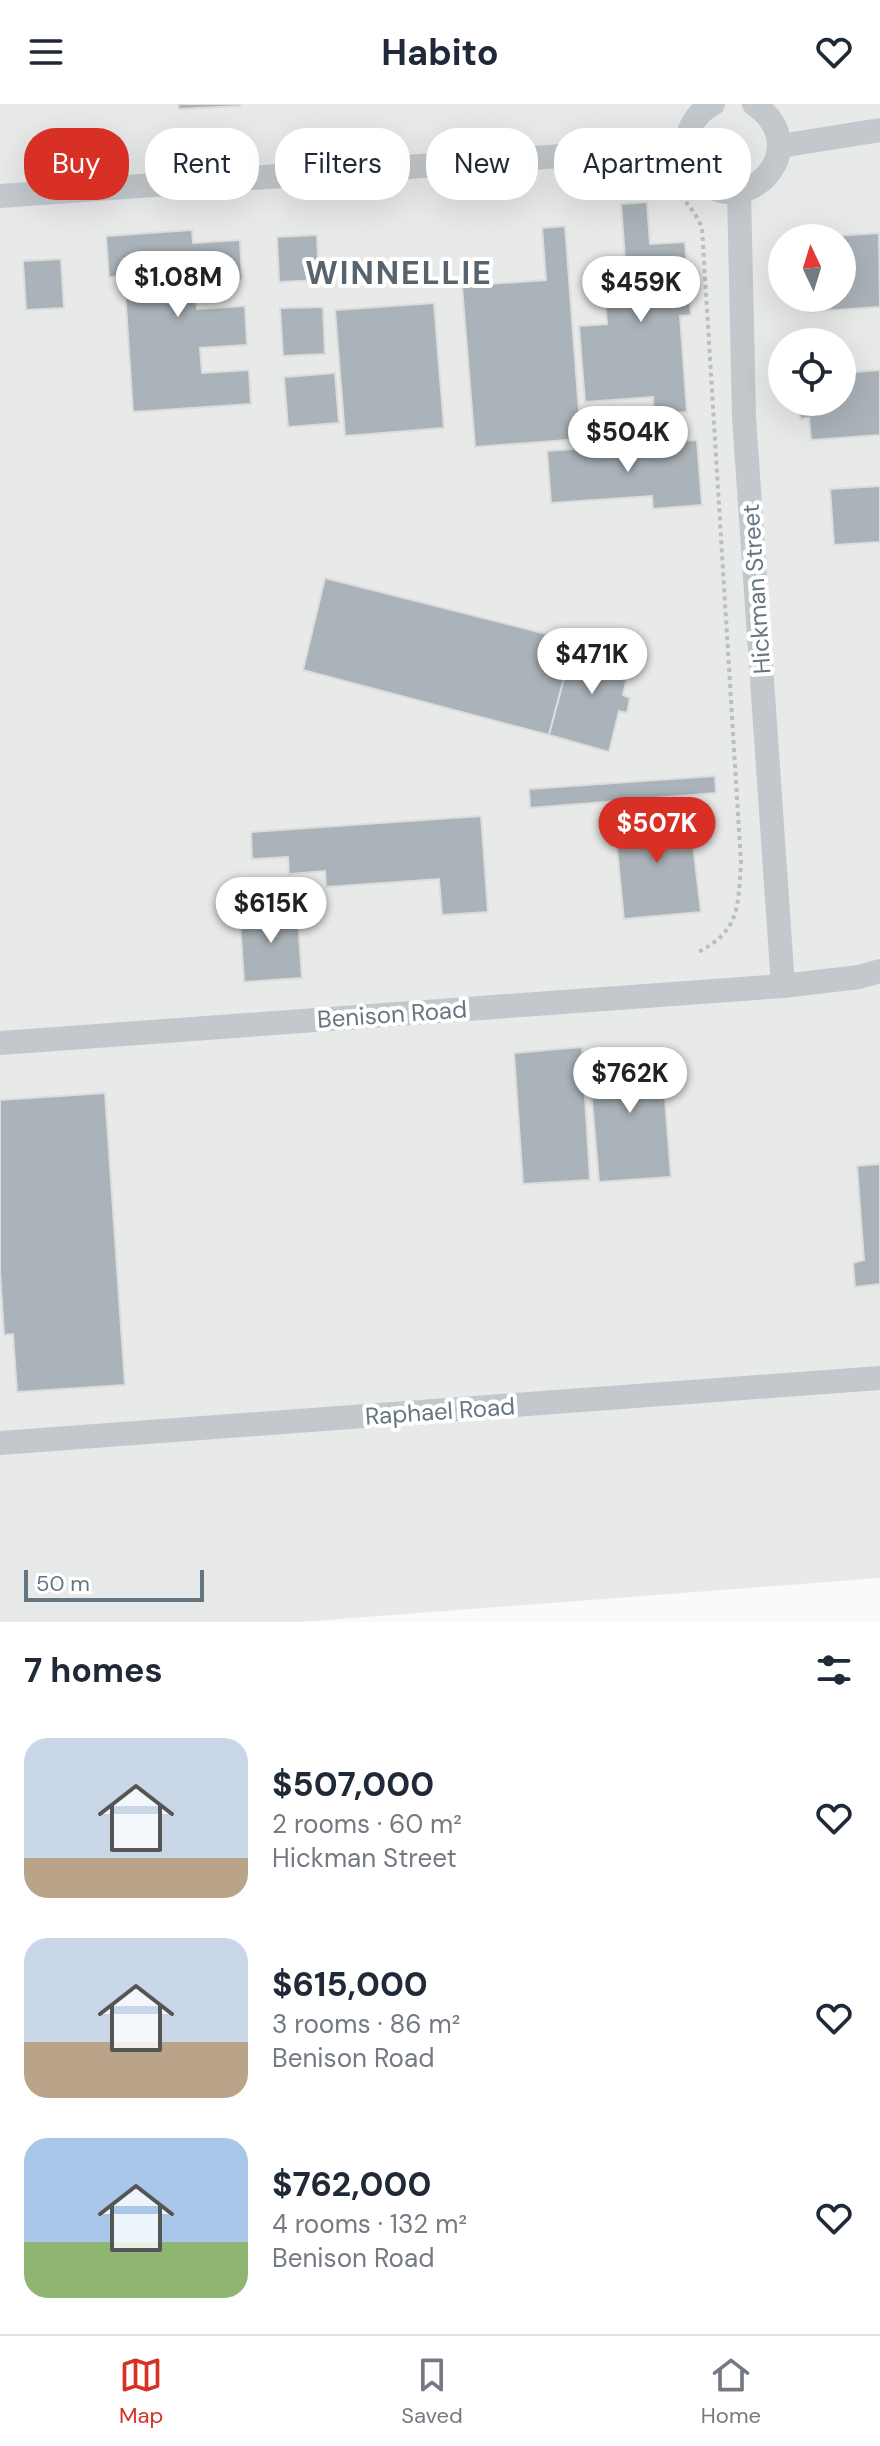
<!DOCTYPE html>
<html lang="en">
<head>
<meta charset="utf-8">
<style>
	body { margin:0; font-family:"DM Sans",sans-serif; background:#f2f2f3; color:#1f2937; height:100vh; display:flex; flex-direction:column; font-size:30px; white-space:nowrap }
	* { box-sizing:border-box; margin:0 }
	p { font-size:26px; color:#747a83 }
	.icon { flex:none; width:44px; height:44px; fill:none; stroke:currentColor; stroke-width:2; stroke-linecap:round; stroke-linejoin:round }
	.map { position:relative; height:1518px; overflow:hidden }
	.panel { display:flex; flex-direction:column; background:#fff; flex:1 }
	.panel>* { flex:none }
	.banner { position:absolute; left:24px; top:24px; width:832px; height:72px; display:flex; gap:16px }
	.needle { width:52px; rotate:356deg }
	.tools { position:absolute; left:768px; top:120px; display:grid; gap:16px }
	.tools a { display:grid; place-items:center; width:88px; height:88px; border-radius:50%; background:#fff; box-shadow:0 8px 32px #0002; font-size:40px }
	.scale { position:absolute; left:24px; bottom:20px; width:180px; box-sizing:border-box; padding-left:8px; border:4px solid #657683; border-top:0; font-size:22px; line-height:28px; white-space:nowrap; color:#657683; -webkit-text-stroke:6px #fff; paint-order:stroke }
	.price { position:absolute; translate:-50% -68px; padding:0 18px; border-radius:28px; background:#fff; color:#222; font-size:26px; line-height:52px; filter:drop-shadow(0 2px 4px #0008) }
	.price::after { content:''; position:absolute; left:50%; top:48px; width:24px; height:18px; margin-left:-12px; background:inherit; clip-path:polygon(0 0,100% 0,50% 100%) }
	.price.current { background:#d93025; color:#fff }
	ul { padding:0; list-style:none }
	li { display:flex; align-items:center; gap:24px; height:200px; padding:0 24px }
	li span { display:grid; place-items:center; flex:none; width:224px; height:160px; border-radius:24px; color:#555 }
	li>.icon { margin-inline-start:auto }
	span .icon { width:96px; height:96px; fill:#fffc; stroke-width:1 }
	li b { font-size:34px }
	h2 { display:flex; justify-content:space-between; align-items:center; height:96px; padding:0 24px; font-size:34px }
	.tag { padding:0 28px; border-radius:32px; background:#fff; box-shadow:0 8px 32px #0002; font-size:28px; line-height:72px }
	.tag.current { background:#d93025; color:#fff }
	header { display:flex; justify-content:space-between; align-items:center; height:104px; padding:0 24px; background:#fff; font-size:36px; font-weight:700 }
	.tab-bar { display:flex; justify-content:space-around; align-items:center; height:112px; border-top:2px solid #e0e1e3; background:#fff; font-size:22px; color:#747a83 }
	.tab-bar a { display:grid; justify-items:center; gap:4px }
	.tab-bar .current { color:#d93025 }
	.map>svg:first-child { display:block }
	.built { fill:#e8e9e9; fill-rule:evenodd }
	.building { fill:#aab3b9; stroke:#dcdcda; stroke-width:2 }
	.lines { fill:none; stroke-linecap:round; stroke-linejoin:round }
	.path { stroke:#bbbfc2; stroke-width:4; stroke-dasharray:4 4; stroke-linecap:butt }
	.minor { stroke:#c3c8cc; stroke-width:24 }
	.labels { text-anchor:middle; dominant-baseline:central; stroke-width:8; stroke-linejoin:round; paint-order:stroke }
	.street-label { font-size:24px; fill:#657683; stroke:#fff }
	.district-label { font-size:32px; font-weight:bold; letter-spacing:2px; fill:#57646e; stroke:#fff }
</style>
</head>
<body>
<header><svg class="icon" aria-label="menu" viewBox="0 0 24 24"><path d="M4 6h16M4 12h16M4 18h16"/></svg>Habito<svg class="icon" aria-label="heart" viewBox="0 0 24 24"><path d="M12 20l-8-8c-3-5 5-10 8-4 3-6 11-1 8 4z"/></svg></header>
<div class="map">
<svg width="880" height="1518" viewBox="0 0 880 1518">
	<rect width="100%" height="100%" fill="#fafaf8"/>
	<path class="built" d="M0,0H880V1474L300,1518H0ZM782,134H842V194H782ZM782,238H842V298H782Z"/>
	<g class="building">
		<path d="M178,0H240V2L179,5Z"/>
		<path d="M647,98L650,140L685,138L691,211L680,212L687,308L654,310L653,293L585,298L579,222L607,220L604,184L627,182L621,100Z"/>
		<path d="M565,122L581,335L475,343L462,182L546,176L542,124Z"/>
		<path d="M192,126L193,139L240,136L242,176L195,179L197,205L245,202L247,241L200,244L202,269L249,266L251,300L133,308L124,172L109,173L106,132Z"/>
		<path d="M879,129L880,203L808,208L807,194H842V134H804Z"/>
		<path d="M317,131L319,176L279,178L277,133Z"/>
		<path d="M61,155L64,204L26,206L23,157Z"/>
		<path d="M434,199L444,324L345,332L335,206Z"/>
		<path d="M323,203L325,250L283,252L280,204Z"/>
		<path d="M880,266V331L811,336L809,314L800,315L799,298H842V269Z"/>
		<path d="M335,269L339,319L288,323L284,273Z"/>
		<path d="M697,336L702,401L653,405L652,392L551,399L547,347Z"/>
		<path d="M880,382V438L834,441L830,385Z"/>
		<path d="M325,474L574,537L549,631L303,566Z"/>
		<path d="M574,537L632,551L623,591L630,594L627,609L619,607L609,648L549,631Z"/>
		<path d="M715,672L716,689L530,704L529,685Z"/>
		<path d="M689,708L701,808L624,815L614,714Z"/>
		<path d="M481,712L488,808L442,811L439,775L326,783L325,767L289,770L288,753L252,755L251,728Z"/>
		<path d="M297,802L302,874L244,878L240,817H249V805Z"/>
		<path d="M582,943L590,1076L523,1080L514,949Z"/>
		<path d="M661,943L671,1073L599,1078L588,950Z"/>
		<path d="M105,989L125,1281L17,1288L13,1230L4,1231L0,1168V996Z"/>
		<path d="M880,1060V1180L855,1183L853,1159L864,1156L857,1062Z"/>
	</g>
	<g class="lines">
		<path class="path" d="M609,86C653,83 682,77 702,124L741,759C738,803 740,828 696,849"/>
		<g class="minor">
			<path d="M713,0C698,8 688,22 687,39C687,52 692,63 700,73C741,120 819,46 754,0"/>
			<path d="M780,42L880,26"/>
			<path d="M739,87L744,313L783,882"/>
			<path d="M0,92L687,43"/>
			<path d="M0,939L783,882L859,873L880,867"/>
			<path d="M0,1339L880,1274"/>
		</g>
	</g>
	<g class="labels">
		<g class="street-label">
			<text transform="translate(756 485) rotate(-94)">Hickman Street</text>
			<text transform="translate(392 910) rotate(-4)">Benison Road</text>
			<text transform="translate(440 1307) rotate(-4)">Raphael Road</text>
		</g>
		<g class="district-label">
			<text x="399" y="169">WINNELLIE</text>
		</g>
	</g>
</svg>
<div class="tools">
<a><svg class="needle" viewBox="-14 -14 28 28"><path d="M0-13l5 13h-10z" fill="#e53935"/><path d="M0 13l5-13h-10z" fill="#747a83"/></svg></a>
<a><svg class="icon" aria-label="locate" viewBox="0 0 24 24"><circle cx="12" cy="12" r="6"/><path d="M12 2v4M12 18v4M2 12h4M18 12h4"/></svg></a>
</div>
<div class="scale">50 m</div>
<b class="price" style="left:178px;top:215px">$1.08M</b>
<b class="price" style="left:641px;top:220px">$459K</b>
<b class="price" style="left:628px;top:370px">$504K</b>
<b class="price" style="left:592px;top:592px">$471K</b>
<b class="price current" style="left:657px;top:761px">$507K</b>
<b class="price" style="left:271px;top:841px">$615K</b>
<b class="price" style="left:630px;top:1011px">$762K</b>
<div class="banner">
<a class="tag current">Buy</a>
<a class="tag">Rent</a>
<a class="tag">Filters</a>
<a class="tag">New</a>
<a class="tag">Apartment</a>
</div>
</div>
<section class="panel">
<h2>7 homes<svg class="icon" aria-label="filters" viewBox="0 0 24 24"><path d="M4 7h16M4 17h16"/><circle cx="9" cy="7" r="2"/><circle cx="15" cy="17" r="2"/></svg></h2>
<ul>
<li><span style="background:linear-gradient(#c9d6e8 75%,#b9a48a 0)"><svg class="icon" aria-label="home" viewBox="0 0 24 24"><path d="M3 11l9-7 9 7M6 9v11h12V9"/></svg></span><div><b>$507,000</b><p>2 rooms · 60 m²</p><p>Hickman Street</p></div><svg class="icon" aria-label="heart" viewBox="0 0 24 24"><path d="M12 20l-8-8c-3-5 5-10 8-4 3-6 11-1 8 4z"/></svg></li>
<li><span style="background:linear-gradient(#c9d6e8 65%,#b9a48a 0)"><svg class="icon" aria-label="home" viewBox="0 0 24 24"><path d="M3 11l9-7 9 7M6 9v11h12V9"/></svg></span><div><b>$615,000</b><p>3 rooms · 86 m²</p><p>Benison Road</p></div><svg class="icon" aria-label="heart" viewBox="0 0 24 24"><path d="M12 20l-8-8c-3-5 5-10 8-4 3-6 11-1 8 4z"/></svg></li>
<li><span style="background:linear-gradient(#a9c7e8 65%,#8fb573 0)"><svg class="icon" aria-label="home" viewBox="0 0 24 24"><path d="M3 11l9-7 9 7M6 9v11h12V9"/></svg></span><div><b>$762,000</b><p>4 rooms · 132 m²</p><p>Benison Road</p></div><svg class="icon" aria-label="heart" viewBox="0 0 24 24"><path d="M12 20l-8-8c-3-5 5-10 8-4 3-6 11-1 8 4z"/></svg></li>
</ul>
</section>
<nav class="tab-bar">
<a class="current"><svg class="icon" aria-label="map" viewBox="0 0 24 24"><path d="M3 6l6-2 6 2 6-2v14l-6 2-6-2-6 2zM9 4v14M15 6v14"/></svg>Map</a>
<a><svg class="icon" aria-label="saved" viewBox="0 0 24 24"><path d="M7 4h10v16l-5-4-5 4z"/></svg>Saved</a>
<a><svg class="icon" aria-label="home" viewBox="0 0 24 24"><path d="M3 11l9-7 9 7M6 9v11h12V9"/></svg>Home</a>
</nav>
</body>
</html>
